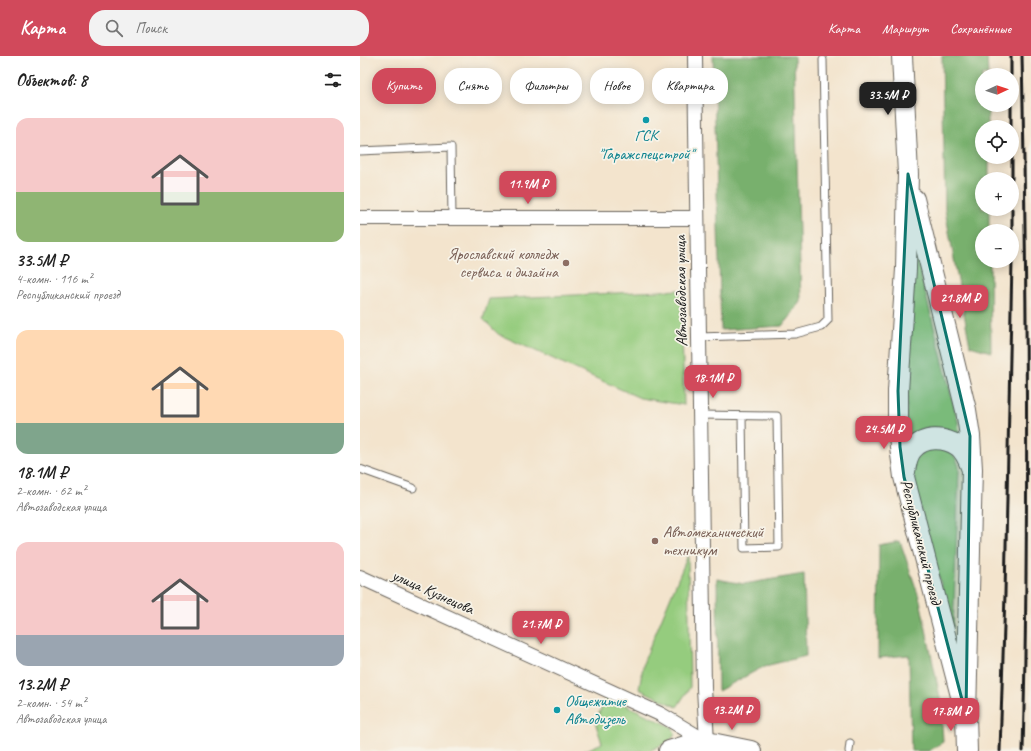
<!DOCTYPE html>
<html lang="ru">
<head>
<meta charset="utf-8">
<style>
	body { margin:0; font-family:Caveat,sans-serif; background:#f2f2f2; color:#222; height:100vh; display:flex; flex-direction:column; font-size:15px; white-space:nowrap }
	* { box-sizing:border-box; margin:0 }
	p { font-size:13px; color:#767676 }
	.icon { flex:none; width:22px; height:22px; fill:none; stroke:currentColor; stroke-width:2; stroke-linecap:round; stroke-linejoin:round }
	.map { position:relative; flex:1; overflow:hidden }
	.drawer { display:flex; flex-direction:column; background:#fff; width:360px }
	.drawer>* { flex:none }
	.hud { position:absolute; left:12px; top:12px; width:380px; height:36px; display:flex; gap:8px }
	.needle { width:26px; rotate:87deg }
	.buttons { position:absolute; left:615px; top:12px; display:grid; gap:8px }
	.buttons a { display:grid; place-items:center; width:44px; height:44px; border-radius:50%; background:#fff; box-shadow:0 2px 10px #0003; font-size:20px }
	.price { position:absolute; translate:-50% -34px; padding:0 9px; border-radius:8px; background:#d1495b; color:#fff; font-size:13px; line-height:26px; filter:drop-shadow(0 1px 2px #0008) }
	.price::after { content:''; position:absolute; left:50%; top:24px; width:12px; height:9px; margin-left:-6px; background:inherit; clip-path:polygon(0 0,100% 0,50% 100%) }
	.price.current { background:#222; color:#fff }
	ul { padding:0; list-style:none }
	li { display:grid; align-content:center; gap:8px; height:212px; padding:0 16px }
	li span { display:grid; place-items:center; height:124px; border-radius:12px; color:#555 }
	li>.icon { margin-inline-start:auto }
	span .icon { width:72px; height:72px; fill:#fffc; stroke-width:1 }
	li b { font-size:17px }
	h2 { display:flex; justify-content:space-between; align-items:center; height:48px; padding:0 16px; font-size:17px }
	.tag { padding:0 14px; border-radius:16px; background:#fff; box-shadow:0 2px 10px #0003; font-size:14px; line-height:36px }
	.tag.current { background:#d1495b; color:#fff }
	header { display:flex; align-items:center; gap:24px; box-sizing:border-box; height:56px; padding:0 20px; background:#d1495b; color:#fff }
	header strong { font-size:19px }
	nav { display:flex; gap:22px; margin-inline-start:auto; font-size:14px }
	.search { width:280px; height:36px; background:#f2f2f2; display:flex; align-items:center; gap:10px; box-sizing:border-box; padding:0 14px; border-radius:16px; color:#767676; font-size:15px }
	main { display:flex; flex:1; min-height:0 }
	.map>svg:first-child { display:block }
	.green { fill:#95cc7e; stroke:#58744d }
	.forest { fill:#78b06d; stroke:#4a6644 }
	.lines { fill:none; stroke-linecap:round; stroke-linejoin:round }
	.lane-casing { stroke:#67625a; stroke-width:9 }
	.street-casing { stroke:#67625a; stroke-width:16 }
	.secondary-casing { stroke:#67625a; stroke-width:22 }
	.lane { stroke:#fff; stroke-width:7 }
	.street { stroke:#fff; stroke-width:14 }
	.secondary { stroke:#fff; stroke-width:20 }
	.rail { stroke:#1c1c1c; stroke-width:3 }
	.marked { fill:#0f766e; fill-opacity:0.2; stroke:#0f766e; stroke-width:3; stroke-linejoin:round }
	.culture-dot { fill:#0f9aa8; stroke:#f7f3e8; stroke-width:1.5 }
	.education-dot { fill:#8d6e63; stroke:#f7f3e8; stroke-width:1.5 }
	.labels { text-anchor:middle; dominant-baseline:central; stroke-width:3.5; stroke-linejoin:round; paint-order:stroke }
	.culture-label { font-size:16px; fill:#0d838f; stroke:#f7f3e8 }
	.education-label { font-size:16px; fill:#785e54; stroke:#f7f3e8; text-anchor:end }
	.street-label { font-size:16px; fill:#1c1c1c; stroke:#f7f3e8 }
</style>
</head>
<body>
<header>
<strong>Карта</strong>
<div class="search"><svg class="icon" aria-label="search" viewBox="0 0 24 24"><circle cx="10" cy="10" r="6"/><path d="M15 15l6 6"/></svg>Поиск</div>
<nav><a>Карта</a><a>Маршрут</a><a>Сохранённые</a></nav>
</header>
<main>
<section class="drawer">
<h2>Объектов: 8<svg class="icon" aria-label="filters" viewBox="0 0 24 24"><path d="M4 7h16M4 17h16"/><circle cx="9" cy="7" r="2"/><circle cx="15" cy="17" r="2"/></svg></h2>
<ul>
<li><span style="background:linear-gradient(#f6c9c9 60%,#8fb573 0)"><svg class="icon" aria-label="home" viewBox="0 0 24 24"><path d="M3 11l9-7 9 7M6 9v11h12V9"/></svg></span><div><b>33.5M ₽</b><p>4-комн. · 116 m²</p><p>Республиканский проезд</p></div></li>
<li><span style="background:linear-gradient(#ffd9b3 75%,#7fa58c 0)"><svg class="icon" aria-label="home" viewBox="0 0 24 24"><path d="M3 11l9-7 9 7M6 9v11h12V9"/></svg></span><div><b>18.1M ₽</b><p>2-комн. · 62 m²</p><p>Автозаводская улица</p></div></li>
<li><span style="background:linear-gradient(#f6c9c9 75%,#9aa5b1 0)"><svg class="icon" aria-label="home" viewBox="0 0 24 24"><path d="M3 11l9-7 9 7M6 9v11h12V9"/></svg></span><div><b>13.2M ₽</b><p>2-комн. · 54 m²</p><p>Автозаводская улица</p></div></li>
</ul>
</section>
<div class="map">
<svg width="671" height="695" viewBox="0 0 671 695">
	<rect width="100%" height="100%" fill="#f7f3e8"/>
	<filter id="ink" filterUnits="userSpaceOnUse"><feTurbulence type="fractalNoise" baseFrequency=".025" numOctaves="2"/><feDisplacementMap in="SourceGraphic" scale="8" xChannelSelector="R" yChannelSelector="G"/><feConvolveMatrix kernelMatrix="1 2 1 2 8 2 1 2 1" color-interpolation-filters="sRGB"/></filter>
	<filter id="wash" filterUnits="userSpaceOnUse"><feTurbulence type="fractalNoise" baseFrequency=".012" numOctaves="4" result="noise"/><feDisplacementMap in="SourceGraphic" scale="16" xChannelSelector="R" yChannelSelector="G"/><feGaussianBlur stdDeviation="0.9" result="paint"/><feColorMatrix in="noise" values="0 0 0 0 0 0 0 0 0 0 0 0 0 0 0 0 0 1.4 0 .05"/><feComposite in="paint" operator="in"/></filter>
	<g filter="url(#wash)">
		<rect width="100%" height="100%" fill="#f3e4cd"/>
		<g class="green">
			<path d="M555,197L598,366L599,378C588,372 572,368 559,374C554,376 549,380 545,383Z"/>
			<path d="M321,234L324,349L280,342L138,278L123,263L129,243Z"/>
			<path d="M568,392C585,393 595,393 599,412L593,572L550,415L551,407Z"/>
			<path d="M328,499L330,631L317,651L279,633L284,605Z"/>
			<path d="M247,640L312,671L315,677L310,685L289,695H224L242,687L235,666Z"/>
		</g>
		<g class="forest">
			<path d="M353,0H434L441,246L422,270L361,274Z"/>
			<path d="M582,0H627L628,19H622V49H628V71H622V101H629V123H622V153H629V175H622V205H630L631,296L610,290L585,154Z"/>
			<path d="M540,485L560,544L581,646L583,686L569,695H551L549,599L518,602L519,489Z"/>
			<path d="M444,518L446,600L405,610L358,635L357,523L384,528Z"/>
		</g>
	</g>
	<g filter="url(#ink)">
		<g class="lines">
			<g class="lane-casing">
				<g id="lane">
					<path d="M0,95L91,91L92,162"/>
					<path d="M339,281L435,278L461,271L468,264L463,4"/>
					<path d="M340,359L417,360L419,491L384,492L382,360"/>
					<path d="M0,413L53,432"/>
					<path d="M489,695L490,687"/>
				</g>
			</g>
			<g class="street-casing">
				<g id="street">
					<path d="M335,0L344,632L347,686"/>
					<path d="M0,162H337"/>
					<path d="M0,521L300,658L347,686"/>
				</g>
			</g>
			<g class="secondary-casing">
				<g id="secondary">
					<path d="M542,0L548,118L546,213L538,335V362L540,391L544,421L606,659"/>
					<path d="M554,143L606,354L610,380L612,413L606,659L607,695"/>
					<path d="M545,416C546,408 547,399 553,393C564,380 585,381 598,390C605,395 608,403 611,411"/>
					<path d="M309,695L332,688L347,686L391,695"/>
				</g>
			</g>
			<use href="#lane" class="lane"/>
			<use href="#street" class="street"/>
			<use href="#secondary" class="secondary"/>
			<g class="rail">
				<path d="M651,0V19"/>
				<path d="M662,0C667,232 669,463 663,695"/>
				<path d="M651,49V71"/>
				<path d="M652,101V123"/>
				<path d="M652,153V175"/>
				<path d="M640,695L645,538L652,205"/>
			</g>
		</g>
	</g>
	<path class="marked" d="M548,118L610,380L606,659L544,421L540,391L538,335Z"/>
	<g class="culture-dot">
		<circle cx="286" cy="64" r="4"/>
		<circle cx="197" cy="654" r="4"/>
	</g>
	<g class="education-dot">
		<circle cx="206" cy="207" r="4"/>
		<circle cx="295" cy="485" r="4"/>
	</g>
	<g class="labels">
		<g class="culture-label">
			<text x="286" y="80">ГСК<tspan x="286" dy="18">"Гаражспецстрой"</tspan></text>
			<text x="205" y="645" text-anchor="start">Общежитие<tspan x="205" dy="18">Автодизель</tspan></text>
		</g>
		<g class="education-label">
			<text x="198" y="198">Ярославский колледж<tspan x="198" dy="18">сервиса и дизайна</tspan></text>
			<text x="303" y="476" text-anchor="start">Автомеханический<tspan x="303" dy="18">техникум</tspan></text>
		</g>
		<g class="street-label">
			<text transform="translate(321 235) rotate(-91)">Автозаводская улица</text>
			<text transform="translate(561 486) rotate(76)">Республиканский проезд</text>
			<text transform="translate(73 536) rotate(24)">улица Кузнецова</text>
		</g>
	</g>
</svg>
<div class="buttons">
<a><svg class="needle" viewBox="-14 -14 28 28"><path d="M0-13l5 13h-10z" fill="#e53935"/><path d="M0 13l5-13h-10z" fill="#767676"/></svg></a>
<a><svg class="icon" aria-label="locate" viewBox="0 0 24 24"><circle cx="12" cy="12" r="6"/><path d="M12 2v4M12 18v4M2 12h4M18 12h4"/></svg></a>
<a>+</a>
<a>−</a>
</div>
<b class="price current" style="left:528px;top:60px">33.5M ₽</b>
<b class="price" style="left:168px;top:149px">11.9M ₽</b>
<b class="price" style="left:600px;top:263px">21.8M ₽</b>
<b class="price" style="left:353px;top:343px">18.1M ₽</b>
<b class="price" style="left:524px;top:394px">24.5M ₽</b>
<b class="price" style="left:181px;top:589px">21.7M ₽</b>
<b class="price" style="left:372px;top:675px">13.2M ₽</b>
<b class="price" style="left:591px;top:676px">17.8M ₽</b>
<div class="hud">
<a class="tag current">Купить</a>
<a class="tag">Снять</a>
<a class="tag">Фильтры</a>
<a class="tag">Новое</a>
<a class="tag">Квартира</a>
</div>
</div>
</main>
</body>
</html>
